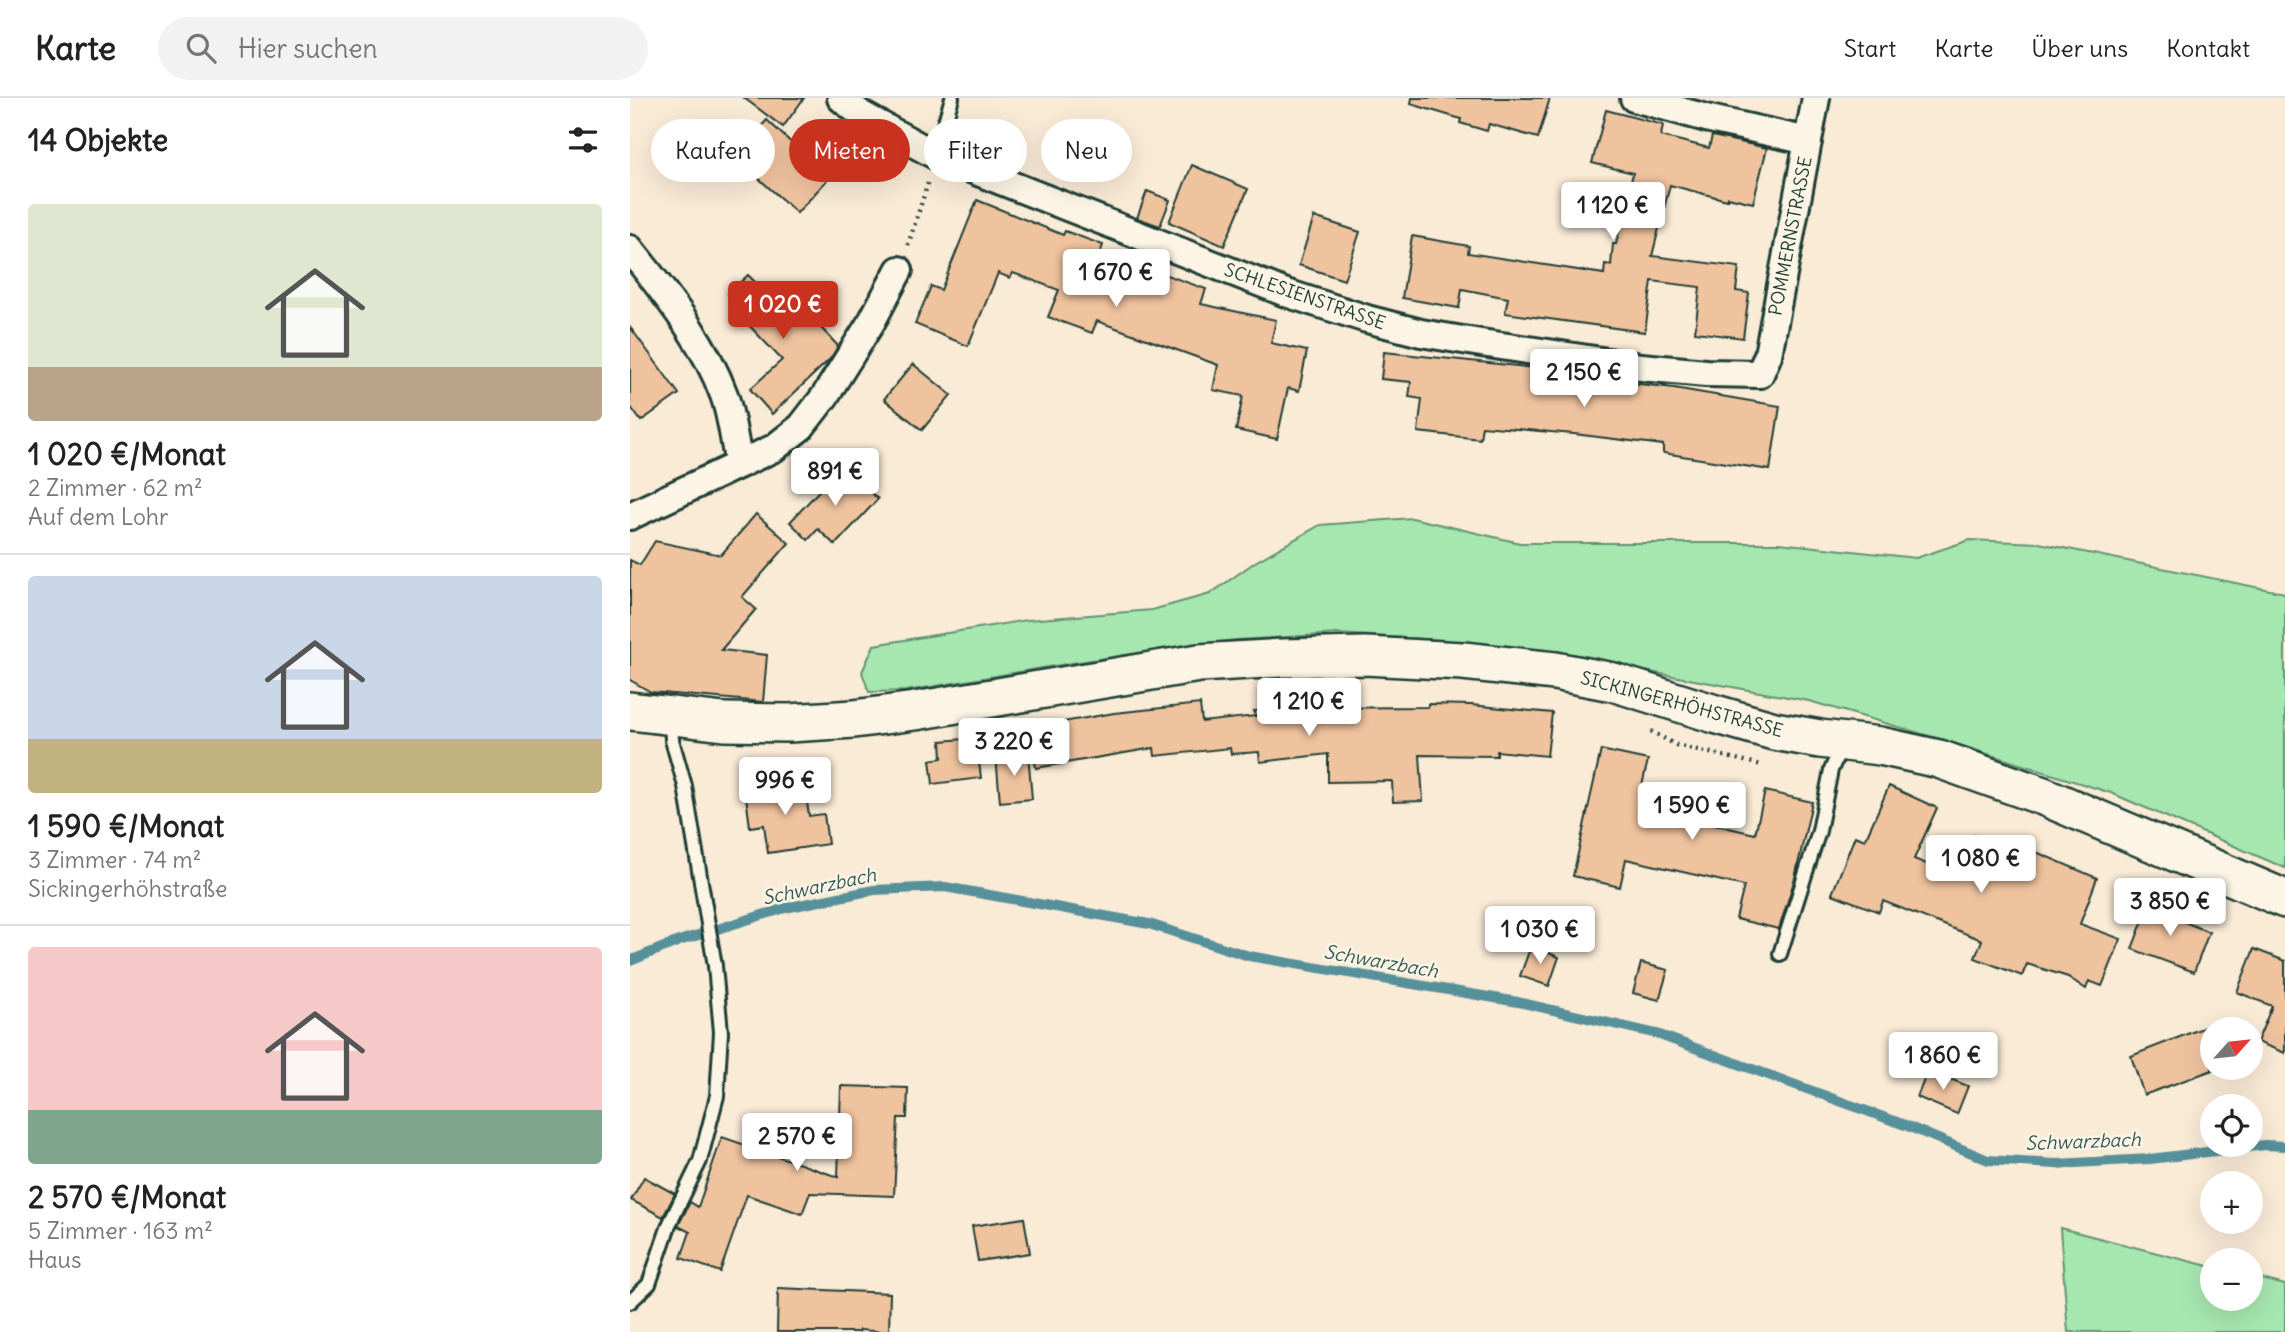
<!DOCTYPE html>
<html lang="de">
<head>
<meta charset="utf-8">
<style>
	body { margin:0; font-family:Delius,sans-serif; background:#f2f2f2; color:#222; height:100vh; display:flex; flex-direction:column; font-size:26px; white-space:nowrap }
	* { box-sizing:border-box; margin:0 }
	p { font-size:23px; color:#767676 }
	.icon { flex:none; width:38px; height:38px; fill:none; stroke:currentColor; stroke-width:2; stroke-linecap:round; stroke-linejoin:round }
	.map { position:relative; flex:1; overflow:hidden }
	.drawer { display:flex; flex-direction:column; background:#fff; width:630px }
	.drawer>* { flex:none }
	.banner { position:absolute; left:21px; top:21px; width:665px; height:63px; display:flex; gap:14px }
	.needle { width:46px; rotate:63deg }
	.controls { position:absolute; left:1570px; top:919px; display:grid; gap:14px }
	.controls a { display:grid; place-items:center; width:63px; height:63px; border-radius:50%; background:#fff; box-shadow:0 7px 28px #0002; font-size:35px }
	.price { position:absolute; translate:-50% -60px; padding:0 16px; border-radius:7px; background:#fff; color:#222; font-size:23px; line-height:46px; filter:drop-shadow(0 2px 4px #0008) }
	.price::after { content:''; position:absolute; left:50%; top:42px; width:21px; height:16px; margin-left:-10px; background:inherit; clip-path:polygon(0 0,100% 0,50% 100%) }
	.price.selected { background:#c8321e; color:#fff }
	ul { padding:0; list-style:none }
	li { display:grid; align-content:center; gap:14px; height:371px; padding:0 28px }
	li+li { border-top:2px solid #e0e0e0 }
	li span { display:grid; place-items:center; height:217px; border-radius:7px; color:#555 }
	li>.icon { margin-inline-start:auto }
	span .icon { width:126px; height:126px; fill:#fffc; stroke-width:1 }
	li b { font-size:30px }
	h2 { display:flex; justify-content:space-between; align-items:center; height:84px; padding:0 28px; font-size:30px }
	.chip { padding:0 24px; border-radius:32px; background:#fff; box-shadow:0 7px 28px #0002; font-size:24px; line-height:63px }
	.chip.selected { background:#c8321e; color:#fff }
	header { display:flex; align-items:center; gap:42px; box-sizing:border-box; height:98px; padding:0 35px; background:#fff; border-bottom:2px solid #e0e0e0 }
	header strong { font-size:33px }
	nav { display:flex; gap:38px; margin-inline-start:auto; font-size:24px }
	.search { width:490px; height:63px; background:#f2f2f2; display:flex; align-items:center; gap:18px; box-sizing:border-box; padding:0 24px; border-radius:38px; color:#767676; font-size:26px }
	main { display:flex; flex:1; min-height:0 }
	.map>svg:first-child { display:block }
	.green { fill:#a6e7b0; stroke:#629272; stroke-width:2 }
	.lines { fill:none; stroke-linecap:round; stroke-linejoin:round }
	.stream { stroke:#57909a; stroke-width:10 }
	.building { fill:#f0c39f; stroke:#1f3d34; stroke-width:2 }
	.service-casing { stroke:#1f3d34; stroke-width:18 }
	.minor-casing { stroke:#1f3d34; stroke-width:32 }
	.secondary-casing { stroke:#1f3d34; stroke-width:42 }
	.path { stroke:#1f3d34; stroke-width:4.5; stroke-dasharray:2 5; stroke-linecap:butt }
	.service { stroke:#fcf5e5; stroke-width:12 }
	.minor { stroke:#fcf5e5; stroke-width:26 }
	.secondary { stroke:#fcf5e5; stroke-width:37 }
	.labels { text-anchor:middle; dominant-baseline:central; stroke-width:5; stroke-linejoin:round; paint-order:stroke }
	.street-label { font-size:18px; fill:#1f3d34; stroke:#fcf5e5 }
	.water-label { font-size:19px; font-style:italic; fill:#325956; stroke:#fcf5e5 }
</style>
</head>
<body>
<header>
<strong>Karte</strong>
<div class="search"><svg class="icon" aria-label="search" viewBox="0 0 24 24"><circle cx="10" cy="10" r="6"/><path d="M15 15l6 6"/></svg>Hier suchen</div>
<nav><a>Start</a><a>Karte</a><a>Über uns</a><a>Kontakt</a></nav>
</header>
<main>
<section class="drawer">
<h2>14 Objekte<svg class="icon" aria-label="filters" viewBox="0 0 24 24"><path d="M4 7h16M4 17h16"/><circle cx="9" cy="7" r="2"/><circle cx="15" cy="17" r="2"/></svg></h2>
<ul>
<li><span style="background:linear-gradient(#dfe7d0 75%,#b9a48a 0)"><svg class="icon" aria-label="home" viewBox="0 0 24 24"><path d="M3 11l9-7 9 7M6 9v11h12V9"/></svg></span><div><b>1 020 €/Monat</b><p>2 Zimmer · 62 m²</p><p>Auf dem Lohr</p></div></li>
<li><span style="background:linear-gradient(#c9d6e8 75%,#c2b280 0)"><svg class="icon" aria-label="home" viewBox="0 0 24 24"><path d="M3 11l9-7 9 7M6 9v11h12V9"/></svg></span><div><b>1 590 €/Monat</b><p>3 Zimmer · 74 m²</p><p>Sickingerhöhstraße</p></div></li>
<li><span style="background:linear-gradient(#f6c9c9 75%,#7fa58c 0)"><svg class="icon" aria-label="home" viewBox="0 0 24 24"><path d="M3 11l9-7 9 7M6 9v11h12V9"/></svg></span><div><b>2 570 €/Monat</b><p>5 Zimmer · 163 m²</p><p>Haus</p></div></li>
</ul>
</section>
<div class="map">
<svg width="1655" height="1234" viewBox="0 0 1655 1234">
	<rect width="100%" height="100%" fill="#faebd7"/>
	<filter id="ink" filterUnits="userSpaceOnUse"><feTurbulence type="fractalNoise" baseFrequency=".0143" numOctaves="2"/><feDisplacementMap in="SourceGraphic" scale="14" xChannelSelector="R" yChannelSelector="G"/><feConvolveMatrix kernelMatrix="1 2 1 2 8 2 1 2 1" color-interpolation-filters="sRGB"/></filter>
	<g filter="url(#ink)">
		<g class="green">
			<path d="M782,420L890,445H1149L1286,460L1340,442L1409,445L1655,495V770L1481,695L1320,644L1179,603L939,559L809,542L708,536L605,542L448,564L276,593L239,594L232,574L244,547L397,522L522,512L580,496L625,464L690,427Z"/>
			<path d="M1430,1130L1582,1169V1200H1620L1621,1178L1655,1187V1234H1438Z"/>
		</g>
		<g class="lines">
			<path class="stream" d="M0,863L49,843L155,810L244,792L315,789L519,826L619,858L888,904L1027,936L1275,1027L1358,1062L1426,1066L1520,1061L1635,1047L1655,1048"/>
		</g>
		<g class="building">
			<path d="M114,0H174L153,29Z"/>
			<path d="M782,0H920L908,40L859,26L857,33L830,25L831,21L781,6Z"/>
			<path d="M976,12L1033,27L1031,38L1079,50L1082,38L1137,50L1123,105L1098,99L1097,102L1040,87L1022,158L1109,169L1106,193L1119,195L1113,240L1065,234L1070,189L1022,183L1015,234L875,215L878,200L832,191L829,210L772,200L782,138L839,148L838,155L974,176L975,166L981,167L983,146H986L1003,75L962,65Z"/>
			<path d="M137,22L199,80L167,115L104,58Z"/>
			<path d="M562,67L618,91L594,148L539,124Z"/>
			<path d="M517,93L540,102L530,128L507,120Z"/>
			<path d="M347,102L433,137L435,133L473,147L466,168L526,190L531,175L576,191L571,206L646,222L641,245L677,253L669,293L658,290L647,341L606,332L613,298L583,292L588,267L467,223L462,235L418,219L429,192L383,175L380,180L368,175L338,248L285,226L301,188L311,192Z"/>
			<path d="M684,119L730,134L714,182L669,167Z"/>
			<path d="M118,177L139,198L151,187L208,248L201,260L142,316L120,291L152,262L114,222L118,218L98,196Z"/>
			<path d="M0,229L49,296L11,323L0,308Z"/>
			<path d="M754,254L934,273L949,276V279L1044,290L1150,308L1140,372L1033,355V347L944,336L852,328L850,341L788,334L792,301L779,299L781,284L751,281Z"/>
			<path d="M283,266L321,297L292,332L254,301Z"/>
			<path d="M212,368L248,401L205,447L188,431L178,442L160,424Z"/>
			<path d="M126,416L159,445L112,499L126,511L91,552L137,557L133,604L21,594L0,582V462L10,467L25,443L91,457Z"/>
			<path d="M570,606L572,624L626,618L624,613L674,607V610L798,609V606L841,607L922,615L917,658L867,653V658L790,657L793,703L763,704L762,683L698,684V656L630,664L629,654L601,656L600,650L525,658L524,650L406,670L399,630L484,615Z"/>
			<path d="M346,640L351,680L303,686L300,662L312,660L311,643Z"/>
			<path d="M971,652L1018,662L1007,709L1125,736L1135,693L1182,704L1165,780L1149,831L1106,821L1114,788L996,761L990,789L943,778Z"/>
			<path d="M398,655L402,701L370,704L366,658Z"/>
			<path d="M174,683L179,718L194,716L198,746L138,755L134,727L120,729L115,691Z"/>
			<path d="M1259,688L1307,710L1284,761L1329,779L1344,737L1372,747L1375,740L1400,749L1399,751L1467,780L1450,826L1491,841L1472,888L1459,883L1456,891L1438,879L1397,866L1392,878L1345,860L1352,842L1253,803L1249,814L1202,796L1225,738L1235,742Z"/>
			<path d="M1520,804L1547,814L1545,820L1579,834L1564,874L1502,851Z"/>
			<path d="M901,848L929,859L919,888L890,878Z"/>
			<path d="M1624,851L1655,863V955L1627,944L1642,908L1607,894Z"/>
			<path d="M1011,865L1038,872L1029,902L1003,895Z"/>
			<path d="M1588,924L1589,931H1582V970H1588L1514,997L1501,958Z"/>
			<path d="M1298,972L1338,988L1327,1016L1287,999Z"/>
			<path d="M211,988L278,990L277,1020H268L264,1098L180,1095L172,1116L117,1097L90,1174L51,1160L60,1134L48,1128L60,1104L68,1109L92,1039L208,1079Z"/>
			<path d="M14,1079L45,1096L33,1119L1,1102Z"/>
			<path d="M394,1120L400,1155L348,1163L342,1128Z"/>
			<path d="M148,1190L260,1195L259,1234L229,1232V1234H147Z"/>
		</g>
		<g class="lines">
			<g class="service-casing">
				<g id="service">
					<path d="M305,57L322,0"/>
					<path d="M1150,856L1189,733L1201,672L1212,647"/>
					<path d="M0,1204L19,1186L39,1127L70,1063L87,998L91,934L85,868L55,688L42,642L41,622"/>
				</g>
			</g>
			<g class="minor-casing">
				<g id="minor">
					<path d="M211,0L232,17L305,57L656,195L737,221L791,235L851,245L1011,269L1076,275L1130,276L1138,257L1186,0"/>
					<path d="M1004,0L1080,21L1178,43"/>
					<path d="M0,151C36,197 74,242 94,297C102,319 104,344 109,366"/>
					<path d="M0,418L144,350L171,329L195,298L242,223L269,172"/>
				</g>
			</g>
			<g class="secondary-casing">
				<path id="secondary" d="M0,613L94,624L159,625L224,621L285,613L569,565L653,560L735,558L833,563L925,573L983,584L1085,616L1144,633L1190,641L1250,648L1309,661L1413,698L1655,801"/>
			</g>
			<g class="path">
				<path d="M278,147L298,85"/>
				<path d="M1021,633L1046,647L1132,667"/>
			</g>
			<use href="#service" class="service"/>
			<use href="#minor" class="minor"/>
			<use href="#secondary" class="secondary"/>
		</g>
	</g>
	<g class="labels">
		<g class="street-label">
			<text transform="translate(1160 138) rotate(-79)">POMMERNSTRASSE</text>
			<text transform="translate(675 198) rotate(19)">SCHLESIENSTRASSE</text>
			<text transform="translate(1052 606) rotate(15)">SICKINGERHÖHSTRASSE</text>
		</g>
		<g class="water-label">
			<text transform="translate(189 788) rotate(-12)">Schwarzbach</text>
			<text transform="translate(751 863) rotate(10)">Schwarzbach</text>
			<text transform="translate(1453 1043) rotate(-2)">Schwarzbach</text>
		</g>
	</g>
</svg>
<div class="controls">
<a><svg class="needle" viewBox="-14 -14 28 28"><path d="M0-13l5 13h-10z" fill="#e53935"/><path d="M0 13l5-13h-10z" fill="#767676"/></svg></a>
<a><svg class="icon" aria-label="locate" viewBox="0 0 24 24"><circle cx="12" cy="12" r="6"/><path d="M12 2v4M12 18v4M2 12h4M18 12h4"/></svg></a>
<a>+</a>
<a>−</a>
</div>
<b class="price" style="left:983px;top:144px">1 120 €</b>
<b class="price" style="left:486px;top:211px">1 670 €</b>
<b class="price selected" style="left:153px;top:243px">1 020 €</b>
<b class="price" style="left:954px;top:311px">2 150 €</b>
<b class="price" style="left:205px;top:410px">891 €</b>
<b class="price" style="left:679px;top:640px">1 210 €</b>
<b class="price" style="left:384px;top:680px">3 220 €</b>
<b class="price" style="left:155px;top:719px">996 €</b>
<b class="price" style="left:1062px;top:744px">1 590 €</b>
<b class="price" style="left:1351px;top:797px">1 080 €</b>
<b class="price" style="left:1540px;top:840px">3 850 €</b>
<b class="price" style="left:910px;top:868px">1 030 €</b>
<b class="price" style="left:1313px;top:994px">1 860 €</b>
<b class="price" style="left:167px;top:1075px">2 570 €</b>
<div class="banner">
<a class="chip">Kaufen</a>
<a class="chip selected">Mieten</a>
<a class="chip">Filter</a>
<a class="chip">Neu</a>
</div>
</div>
</main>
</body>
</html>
